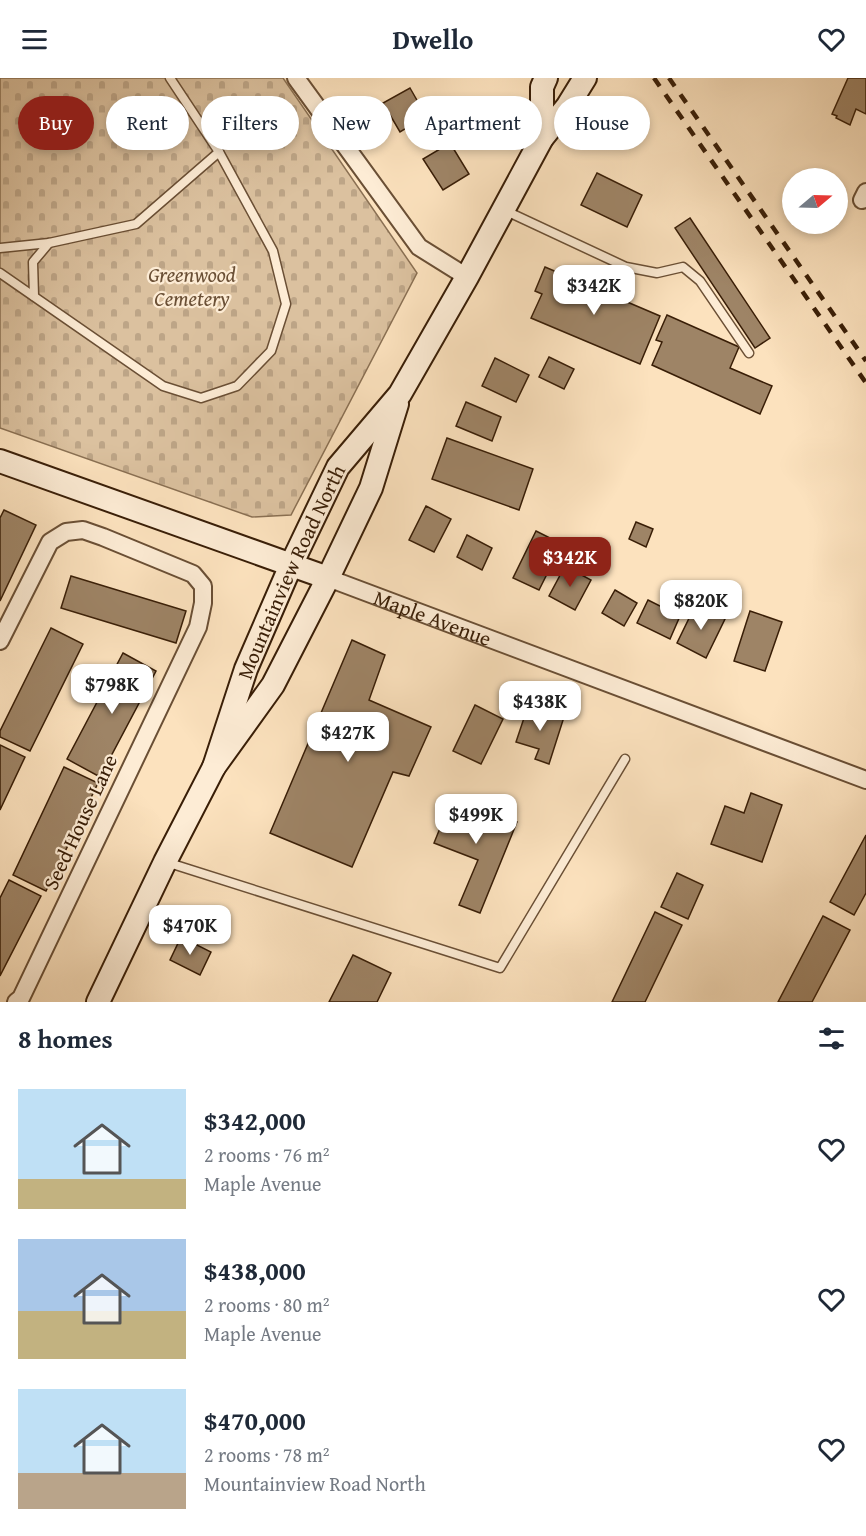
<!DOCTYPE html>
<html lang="en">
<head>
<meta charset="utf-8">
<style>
	body { margin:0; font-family:"Gentium Book Plus",serif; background:#f2f2f3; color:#1f2937; height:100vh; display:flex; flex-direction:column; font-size:22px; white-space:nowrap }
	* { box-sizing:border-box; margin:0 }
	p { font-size:20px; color:#747a83 }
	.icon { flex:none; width:33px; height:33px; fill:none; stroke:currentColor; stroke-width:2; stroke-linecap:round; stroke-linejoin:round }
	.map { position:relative; height:924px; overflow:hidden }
	.panel { display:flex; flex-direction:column; background:#fff; flex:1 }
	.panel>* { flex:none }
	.banner { position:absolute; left:18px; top:18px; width:831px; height:54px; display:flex; gap:12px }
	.needle { width:39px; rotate:71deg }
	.buttons { position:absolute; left:782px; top:90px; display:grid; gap:12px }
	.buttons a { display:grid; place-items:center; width:66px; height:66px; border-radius:50%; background:#fff; box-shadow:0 3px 9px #0003; font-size:30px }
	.price { position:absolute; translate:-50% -51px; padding:0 14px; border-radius:12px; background:#fff; color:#222; font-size:20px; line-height:39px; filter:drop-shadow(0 2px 3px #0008) }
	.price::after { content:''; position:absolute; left:50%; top:36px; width:18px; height:14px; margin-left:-9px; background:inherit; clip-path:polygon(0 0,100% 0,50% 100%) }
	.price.current { background:#8f2418; color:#fff }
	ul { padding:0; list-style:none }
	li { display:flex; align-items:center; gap:18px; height:150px; padding:0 18px }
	li span { display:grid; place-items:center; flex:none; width:168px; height:120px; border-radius:0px; color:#555 }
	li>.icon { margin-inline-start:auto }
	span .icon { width:72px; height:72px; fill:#fffc; stroke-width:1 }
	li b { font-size:26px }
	h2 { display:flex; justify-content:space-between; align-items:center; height:72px; padding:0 18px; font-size:26px }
	.tag { padding:0 21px; border-radius:27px; background:#fff; box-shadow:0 3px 9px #0003; font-size:21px; line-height:54px }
	.tag.current { background:#8f2418; color:#fff }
	header { display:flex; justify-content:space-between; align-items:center; height:78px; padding:0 18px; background:#fff; font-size:27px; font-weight:600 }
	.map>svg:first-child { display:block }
	.cemetery { fill:url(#cemetery-stones); stroke:#8a7053; stroke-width:1.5 }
	.building { fill:#9e8466; stroke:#391e07; stroke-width:1.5 }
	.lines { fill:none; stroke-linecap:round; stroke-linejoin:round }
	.lane-casing { stroke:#6a4f35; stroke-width:11 }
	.street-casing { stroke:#6a4f35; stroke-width:20 }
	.secondary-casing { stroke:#391e07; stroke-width:26 }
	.lane { stroke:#fdecd5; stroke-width:8 }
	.street { stroke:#fdecd5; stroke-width:16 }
	.secondary { stroke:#fdecd5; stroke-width:22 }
	.rail { stroke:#391e07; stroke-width:4.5; stroke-dasharray:10 10; stroke-linecap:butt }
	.labels { text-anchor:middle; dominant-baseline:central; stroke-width:4.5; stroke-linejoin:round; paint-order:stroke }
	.park-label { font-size:21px; font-style:italic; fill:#6a4f35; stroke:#fdecd5 }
	.street-label { font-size:21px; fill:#391e07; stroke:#fdecd5 }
</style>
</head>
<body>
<header><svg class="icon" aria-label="menu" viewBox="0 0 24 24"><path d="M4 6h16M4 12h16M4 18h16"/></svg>Dwello<svg class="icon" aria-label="heart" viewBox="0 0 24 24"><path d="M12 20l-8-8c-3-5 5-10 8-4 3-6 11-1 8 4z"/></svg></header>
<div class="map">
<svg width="866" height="924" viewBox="0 0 866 924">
	<defs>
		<pattern id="cemetery-stones" width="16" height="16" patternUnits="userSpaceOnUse" patternTransform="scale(1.5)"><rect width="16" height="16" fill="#dbc19f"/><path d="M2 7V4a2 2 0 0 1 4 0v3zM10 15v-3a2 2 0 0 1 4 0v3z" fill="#bda587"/></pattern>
	</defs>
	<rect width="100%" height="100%" fill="#fce2be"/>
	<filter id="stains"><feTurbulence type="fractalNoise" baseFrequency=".00333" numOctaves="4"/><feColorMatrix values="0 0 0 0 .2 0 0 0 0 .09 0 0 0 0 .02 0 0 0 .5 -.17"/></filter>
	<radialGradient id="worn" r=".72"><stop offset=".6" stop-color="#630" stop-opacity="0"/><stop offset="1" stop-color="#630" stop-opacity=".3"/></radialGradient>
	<path class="cemetery" d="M0,0H283L417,195L291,437L252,439L0,350Z"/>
	<g class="building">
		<path d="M848,0H866V36L856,31L850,47L836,40L837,38L832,36Z"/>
		<path d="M410,10L426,38L400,54L383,25Z"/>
		<path d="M450,65L469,96L443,112L423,81Z"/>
		<path d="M597,95L642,117L627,149L581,127Z"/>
		<path d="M690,140L770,260L755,270L675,150Z"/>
		<path d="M545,189L660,238L640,286L531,240L542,216L535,213Z"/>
		<path d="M667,237L739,269L730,290L772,308L760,336L652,287L662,264L656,262Z"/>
		<path d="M549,279L574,291L564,311L539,299Z"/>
		<path d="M495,280L529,297L516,324L482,308Z"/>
		<path d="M466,324L501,339L492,363L456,348Z"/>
		<path d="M447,360L533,391L519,432L432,401Z"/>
		<path d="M426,428L451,441L434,474L409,462Z"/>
		<path d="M4,432L36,447L0,523V440Z"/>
		<path d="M636,444L653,451L646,469L629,461Z"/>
		<path d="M536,453L562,466L539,512L513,500Z"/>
		<path d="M467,457L492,470L482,492L457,479Z"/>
		<path d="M565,488L591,502L575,532L549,518Z"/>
		<path d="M71,498L186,533L176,565L61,530Z"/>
		<path d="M615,512L637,525L624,548L602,535Z"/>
		<path d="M648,522L680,538L670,561L637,545Z"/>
		<path d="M696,526L725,541L706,580L677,565Z"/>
		<path d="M750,533L782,544L765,593L734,583Z"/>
		<path d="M51,550L83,566L30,673L0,659V653Z"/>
		<path d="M352,562L385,577L369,622L431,649L409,698L393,694L352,789L270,755Z"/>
		<path d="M123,575L156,593L100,699L67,681Z"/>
		<path d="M475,627L503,641L481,686L453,673Z"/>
		<path d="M528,628L564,639L549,686L535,681L539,671L516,664Z"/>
		<path d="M0,667L25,679L0,732Z"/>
		<path d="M64,689L98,705L46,813L13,797Z"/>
		<path d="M751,715L782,727L762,784L711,766L725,728L744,735Z"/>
		<path d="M453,718L517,744L480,835L459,827L478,782L434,765Z"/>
		<path d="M866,757V815L854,837L830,824Z"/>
		<path d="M677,795L703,807L688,841L661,829Z"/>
		<path d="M9,802L41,818L0,898V820Z"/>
		<path d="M655,834L682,847L645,924H612Z"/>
		<path d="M823,838L850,852L812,924H778Z"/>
		<path d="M181,859L211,874L200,897L170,882Z"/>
		<path d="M353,877L391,895L377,924H329Z"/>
	</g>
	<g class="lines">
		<g class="lane-casing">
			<g id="lane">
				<path d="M504,132L626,189L657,195L683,189L700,203L749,275"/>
				<path d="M0,170L49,165L136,146L219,74"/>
				<path d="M0,195L163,308L201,320L237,308L271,273L286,226L273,173L219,74L170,0"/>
				<path d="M34,218L33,184L49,165"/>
				<path d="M166,784L500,890L625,681"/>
			</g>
		</g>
		<g class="street-casing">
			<g id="street">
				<path d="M296,0L419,169L467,199"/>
				<path d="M862,122L866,114"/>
				<path id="s1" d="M328,500L866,702"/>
				<path d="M0,563L50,464L66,454L83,452L103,459L193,496L203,508V525L198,549L21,920L16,924"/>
			</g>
		</g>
		<g class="secondary-casing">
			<g id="secondary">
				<path d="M542,60V9L546,0"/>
				<path d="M0,383L328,500"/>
				<path id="s2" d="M214,689L246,591L291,487L338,389L400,316L467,199L542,60L567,29L585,0"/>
				<path d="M98,924L165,784L214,689L273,607L328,500L371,410L397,326"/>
			</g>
		</g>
		<use href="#lane" class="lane"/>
		<use href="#street" class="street"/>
		<use href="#secondary" class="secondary"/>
		<g class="rail">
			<path d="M654,0L866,305"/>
			<path d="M669,0L866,283"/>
		</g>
	</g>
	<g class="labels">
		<g class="park-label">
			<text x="192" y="196">Greenwood<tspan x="192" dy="24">Cemetery</tspan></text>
		</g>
		<g class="street-label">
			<text stroke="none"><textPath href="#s2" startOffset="210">Mountainview Road North</textPath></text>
			<text stroke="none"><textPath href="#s1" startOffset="112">Maple Avenue</textPath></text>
			<text transform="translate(80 744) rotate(-65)">Seed House Lane</text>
		</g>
	</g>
	<rect width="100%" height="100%" filter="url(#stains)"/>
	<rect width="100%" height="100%" fill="url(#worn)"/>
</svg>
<div class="buttons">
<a><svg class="needle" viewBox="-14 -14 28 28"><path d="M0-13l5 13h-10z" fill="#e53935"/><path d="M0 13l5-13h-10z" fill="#747a83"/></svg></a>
</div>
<b class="price" style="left:594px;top:238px">$342K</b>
<b class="price current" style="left:570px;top:510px">$342K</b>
<b class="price" style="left:701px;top:553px">$820K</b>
<b class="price" style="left:112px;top:637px">$798K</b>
<b class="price" style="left:540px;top:654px">$438K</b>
<b class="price" style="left:348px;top:685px">$427K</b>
<b class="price" style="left:476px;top:767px">$499K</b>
<b class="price" style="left:190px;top:878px">$470K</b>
<div class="banner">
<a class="tag current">Buy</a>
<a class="tag">Rent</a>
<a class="tag">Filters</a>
<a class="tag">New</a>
<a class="tag">Apartment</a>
<a class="tag">House</a>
</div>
</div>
<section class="panel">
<h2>8 homes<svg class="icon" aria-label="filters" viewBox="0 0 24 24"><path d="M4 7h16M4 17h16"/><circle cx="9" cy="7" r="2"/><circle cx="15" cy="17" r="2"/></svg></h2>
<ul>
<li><span style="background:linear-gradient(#bfe0f5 75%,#c2b280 0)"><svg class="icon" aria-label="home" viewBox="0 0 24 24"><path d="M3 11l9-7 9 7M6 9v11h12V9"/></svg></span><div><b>$342,000</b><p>2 rooms · 76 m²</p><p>Maple Avenue</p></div><svg class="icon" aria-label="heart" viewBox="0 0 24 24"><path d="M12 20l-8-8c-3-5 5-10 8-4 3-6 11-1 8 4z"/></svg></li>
<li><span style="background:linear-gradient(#a9c7e8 60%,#c2b280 0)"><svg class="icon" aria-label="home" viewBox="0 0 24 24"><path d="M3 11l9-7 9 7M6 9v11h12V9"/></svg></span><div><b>$438,000</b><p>2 rooms · 80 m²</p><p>Maple Avenue</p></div><svg class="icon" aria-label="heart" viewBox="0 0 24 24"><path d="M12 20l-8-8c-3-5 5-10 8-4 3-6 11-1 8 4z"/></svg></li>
<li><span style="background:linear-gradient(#bfe0f5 70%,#b9a48a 0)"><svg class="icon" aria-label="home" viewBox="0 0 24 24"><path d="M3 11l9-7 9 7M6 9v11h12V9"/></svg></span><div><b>$470,000</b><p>2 rooms · 78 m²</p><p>Mountainview Road North</p></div><svg class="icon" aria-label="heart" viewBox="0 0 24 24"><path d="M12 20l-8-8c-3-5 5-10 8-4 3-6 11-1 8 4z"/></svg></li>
</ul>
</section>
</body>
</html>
